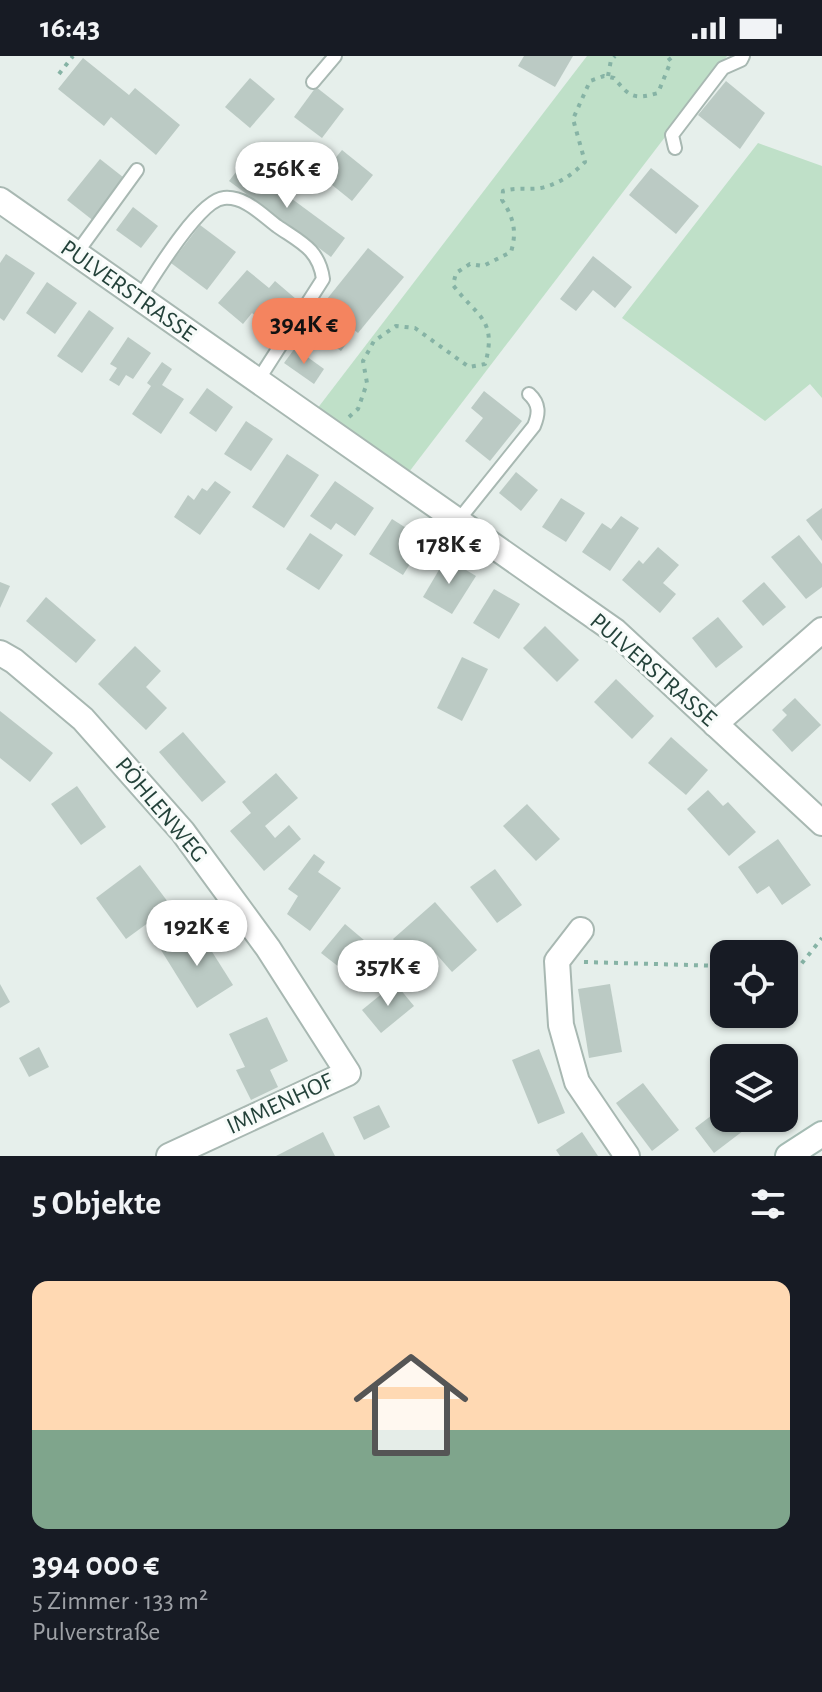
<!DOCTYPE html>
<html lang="de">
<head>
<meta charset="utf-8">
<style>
	body { margin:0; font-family:"Alegreya Sans",sans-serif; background:#242831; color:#f1f3f6; height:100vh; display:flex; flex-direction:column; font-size:30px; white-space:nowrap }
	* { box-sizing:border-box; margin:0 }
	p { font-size:26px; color:#9ea1a6 }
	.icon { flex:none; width:44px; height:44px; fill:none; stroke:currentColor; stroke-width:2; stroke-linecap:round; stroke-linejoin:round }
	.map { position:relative; height:1100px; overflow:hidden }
	.details { display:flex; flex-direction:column; background:#171b24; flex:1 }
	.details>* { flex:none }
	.controls { position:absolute; left:710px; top:884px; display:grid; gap:16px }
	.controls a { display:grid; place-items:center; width:88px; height:88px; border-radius:16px; background:#171b24; box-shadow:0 2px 6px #0004; font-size:40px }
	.price { position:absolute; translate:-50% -68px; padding:0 18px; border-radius:28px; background:#fff; color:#222; font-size:26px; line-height:52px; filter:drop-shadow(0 2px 4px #0008) }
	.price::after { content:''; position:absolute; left:50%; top:48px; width:24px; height:18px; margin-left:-12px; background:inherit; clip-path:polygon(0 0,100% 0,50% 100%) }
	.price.current { background:#f4845f; color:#111 }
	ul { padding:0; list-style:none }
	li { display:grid; align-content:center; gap:16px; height:424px; padding:0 32px }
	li+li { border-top:2px solid #363941 }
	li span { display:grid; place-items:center; height:248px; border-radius:16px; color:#555 }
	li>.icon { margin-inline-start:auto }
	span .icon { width:144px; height:144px; fill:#fffc; stroke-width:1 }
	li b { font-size:34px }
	h2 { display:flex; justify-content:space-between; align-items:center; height:96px; padding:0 32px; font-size:34px }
	.status { display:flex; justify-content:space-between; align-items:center; height:56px; padding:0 40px; background:#171b24; direction:ltr }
	.status svg { height:22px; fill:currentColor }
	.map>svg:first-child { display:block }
	.green { fill:#bfe0c8 }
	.building { fill:#bbcac4 }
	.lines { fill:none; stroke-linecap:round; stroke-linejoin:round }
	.lane-casing { stroke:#a8b8b2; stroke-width:16 }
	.street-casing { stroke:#a8b8b2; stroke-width:28 }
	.secondary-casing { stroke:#a4bbb3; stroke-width:28 }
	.path { stroke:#86b3a5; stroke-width:4; stroke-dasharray:4 6; stroke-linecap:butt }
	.lane { stroke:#fff; stroke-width:12 }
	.street { stroke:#fff; stroke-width:24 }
	.secondary { stroke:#fff; stroke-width:24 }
	.labels { text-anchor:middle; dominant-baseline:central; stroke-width:6; stroke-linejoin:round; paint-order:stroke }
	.street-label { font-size:24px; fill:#24423a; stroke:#f7fbf9 }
</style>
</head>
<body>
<div class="status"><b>16:43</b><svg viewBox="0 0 49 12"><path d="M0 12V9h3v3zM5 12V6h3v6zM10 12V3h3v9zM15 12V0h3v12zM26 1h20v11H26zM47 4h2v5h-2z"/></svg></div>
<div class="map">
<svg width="822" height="1100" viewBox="0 0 822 1100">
	<rect width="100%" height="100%" fill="#e6efeb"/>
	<g class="green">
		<path d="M587,0H727L409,416L317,353Z"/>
		<path d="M758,87L822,110V342L810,328L765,365L622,262Z"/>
	</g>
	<g class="building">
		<path d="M524,0H573L555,31L518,10Z"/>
		<path d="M83,2L129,39L135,32L180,69L156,99L111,61L104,70L58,33Z"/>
		<path d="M250,22L275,43L250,72L225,51Z"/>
		<path d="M726,25L765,57L740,93L698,59Z"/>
		<path d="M316,31L344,53L322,82L294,61Z"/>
		<path d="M342,94L373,119L352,145L321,120Z"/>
		<path d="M100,103L128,125L95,166L67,144Z"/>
		<path d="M243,107L345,182L331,201L229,125Z"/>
		<path d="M651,112L699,150L676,178L629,139Z"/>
		<path d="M133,151L158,170L141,192L116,174Z"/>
		<path d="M200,169L236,196L207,234L171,207Z"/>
		<path d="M368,192L404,221L358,277L323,248Z"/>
		<path d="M6,198L35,217L4,265L0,262V207Z"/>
		<path d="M593,200L632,231L615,252L593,234L576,255L560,243Z"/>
		<path d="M247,214L269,232L275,225L303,249L278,279L252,257L243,268L218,247Z"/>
		<path d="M47,226L77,247L55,278L26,257Z"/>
		<path d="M89,254L114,272L82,317L57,300Z"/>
		<path d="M321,257L353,279L341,295L310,273Z"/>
		<path d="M128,281L151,297L133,323L126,319L119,330L109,324L117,312L110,308Z"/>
		<path d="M295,292L324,313L314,328L284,307Z"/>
		<path d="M162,306L172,313L162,329L184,343L161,378L132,358L151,330L147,327Z"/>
		<path d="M207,332L233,351L216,376L189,357Z"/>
		<path d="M484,335L522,365L490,405L465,385L483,362L471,352Z"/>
		<path d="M246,365L273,383L251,415L224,398Z"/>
		<path d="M287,398L319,419L284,472L252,451Z"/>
		<path d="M516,416L538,434L521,455L499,437Z"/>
		<path d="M215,425L231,436L200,479L174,461L188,439L194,444L202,432L207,435Z"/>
		<path d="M335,425L374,452L355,480L336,467L331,474L310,460Z"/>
		<path d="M561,442L585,457L566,486L542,471Z"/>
		<path d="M822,452V485L806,464Z"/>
		<path d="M621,460L639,472L610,515L582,496L602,467L611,473Z"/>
		<path d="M392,463L425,484L403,519L369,498Z"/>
		<path d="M310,477L343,499L319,534L286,513Z"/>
		<path d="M799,479L822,508V531L806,543L771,501Z"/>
		<path d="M658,491L679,509L663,527L676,538L660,557L622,524L639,504L643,508Z"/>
		<path d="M446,502L476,520L452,558L423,541Z"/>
		<path d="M0,526L10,530L0,552Z"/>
		<path d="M764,526L786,551L763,570L742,545Z"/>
		<path d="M494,533L520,548L499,583L473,567Z"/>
		<path d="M46,541L96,584L76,607L26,565Z"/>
		<path d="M718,561L743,591L716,612L692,582Z"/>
		<path d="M545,570L579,604L557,626L523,592Z"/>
		<path d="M135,590L161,615L146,631L167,652L146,674L98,628Z"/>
		<path d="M462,601L488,613L462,665L437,652Z"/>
		<path d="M616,623L654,660L632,683L594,646Z"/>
		<path d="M795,642L821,669L792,696L772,674L787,659L782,654Z"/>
		<path d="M0,655L53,697L30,726L0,702Z"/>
		<path d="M183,676L226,726L202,746L159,696Z"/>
		<path d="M671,681L708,714L686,739L648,707Z"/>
		<path d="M276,717L298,742L265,770L275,782L289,769L301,783L264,815L230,775L251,757L242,746Z"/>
		<path d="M77,730L106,771L81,789L51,748Z"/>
		<path d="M708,734L723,750L728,746L756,776L729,800L687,753Z"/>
		<path d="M527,748L560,783L536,805L503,770Z"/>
		<path d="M778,783L811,829L782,849L769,830L757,838L738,811Z"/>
		<path d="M314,798L325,806L318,816L341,832L310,875L287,858L298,840L288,833Z"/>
		<path d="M140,809L171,850L126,883L96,842Z"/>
		<path d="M495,813L522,849L497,867L470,831Z"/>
		<path d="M435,846L477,894L452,916L431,892L414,907L393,883Z"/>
		<path d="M345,868L371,890L348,918L321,897Z"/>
		<path d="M197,872L233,929L197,952L161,894Z"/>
		<path d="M395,927L414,950L381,977L362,954Z"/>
		<path d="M0,928L10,946L0,952Z"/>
		<path d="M610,928L622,996L589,1002L578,933Z"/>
		<path d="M267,961L288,1005L270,1014L278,1031L251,1044L236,1014L245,1011L229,978Z"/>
		<path d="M39,991L49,1011L29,1021L19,1002Z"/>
		<path d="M539,993L565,1057L538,1068L512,1004Z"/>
		<path d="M643,1027L679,1074L652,1095L616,1047Z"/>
		<path d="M379,1049L390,1071L364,1084L353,1061Z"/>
		<path d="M724,1050V1062H760L714,1097L695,1072Z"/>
		<path d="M323,1076L335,1100H276Z"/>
		<path d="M582,1076L598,1100H560L556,1094Z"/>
	</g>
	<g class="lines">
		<g class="lane-casing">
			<g id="lane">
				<path d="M313,26L335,0"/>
				<path d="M675,92L672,79L723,12L741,4L743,0"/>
				<path d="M76,198L137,114"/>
				<path d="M139,243C153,221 199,144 224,142C245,140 262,159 277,170C300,186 319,193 323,223L257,326"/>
				<path d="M457,466L534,370C539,358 540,348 529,338"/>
			</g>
		</g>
		<g class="street-casing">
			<g id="street">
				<path d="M0,144L615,575L822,767"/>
				<path d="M0,597L14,605L83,663L183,776L268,892L348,1017L169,1100"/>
				<path d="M715,668L822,574"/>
				<path d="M581,874L557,905L561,969L577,1026L627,1100"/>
			</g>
		</g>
		<g class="secondary-casing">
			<path id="secondary" d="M788,1100L822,1078"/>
		</g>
		<g class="path">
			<path d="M59,18L73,0"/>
			<path d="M608,20L611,4L615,0"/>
			<path d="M349,361L358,353L367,327L363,305L374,285L396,270L415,272L469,311L485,308C498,263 476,260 453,229L456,217L470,208L483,210L511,196C517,176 514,162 502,144L503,135C517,131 529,134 541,132C559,128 573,118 585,106L573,63L590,25L604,20L614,22C630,41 633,44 658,37L671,5L667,0"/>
			<path d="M584,906L724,910"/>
			<path d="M784,912H798L822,882"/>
		</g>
		<use href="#lane" class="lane"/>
		<use href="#street" class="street"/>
		<use href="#secondary" class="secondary"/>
	</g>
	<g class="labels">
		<g class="street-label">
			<text transform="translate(128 235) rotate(35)">PULVERSTRASSE</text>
			<text transform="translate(653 614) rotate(41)">PULVERSTRASSE</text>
			<text transform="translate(161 754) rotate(50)">PÖHLENWEG</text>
			<text transform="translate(280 1048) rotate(-25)">IMMENHOF</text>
		</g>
	</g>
</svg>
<div class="controls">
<a><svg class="icon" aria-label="locate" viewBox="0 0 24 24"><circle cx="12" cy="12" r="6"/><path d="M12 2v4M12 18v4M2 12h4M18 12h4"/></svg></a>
<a><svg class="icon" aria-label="layers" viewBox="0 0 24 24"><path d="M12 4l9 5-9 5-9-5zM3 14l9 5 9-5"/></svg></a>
</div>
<b class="price" style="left:287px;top:154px">256K €</b>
<b class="price current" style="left:304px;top:310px">394K €</b>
<b class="price" style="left:449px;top:530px">178K €</b>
<b class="price" style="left:197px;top:912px">192K €</b>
<b class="price" style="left:388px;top:952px">357K €</b>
</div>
<section class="details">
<h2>5 Objekte<svg class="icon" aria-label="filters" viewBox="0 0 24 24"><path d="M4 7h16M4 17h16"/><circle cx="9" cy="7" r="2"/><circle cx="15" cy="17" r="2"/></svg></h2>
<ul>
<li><span style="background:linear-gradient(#ffd9b3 60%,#7fa58c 0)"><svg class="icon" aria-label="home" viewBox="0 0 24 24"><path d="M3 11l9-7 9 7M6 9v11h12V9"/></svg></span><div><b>394 000 €</b><p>5 Zimmer · 133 m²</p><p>Pulverstraße</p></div></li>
</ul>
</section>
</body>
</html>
